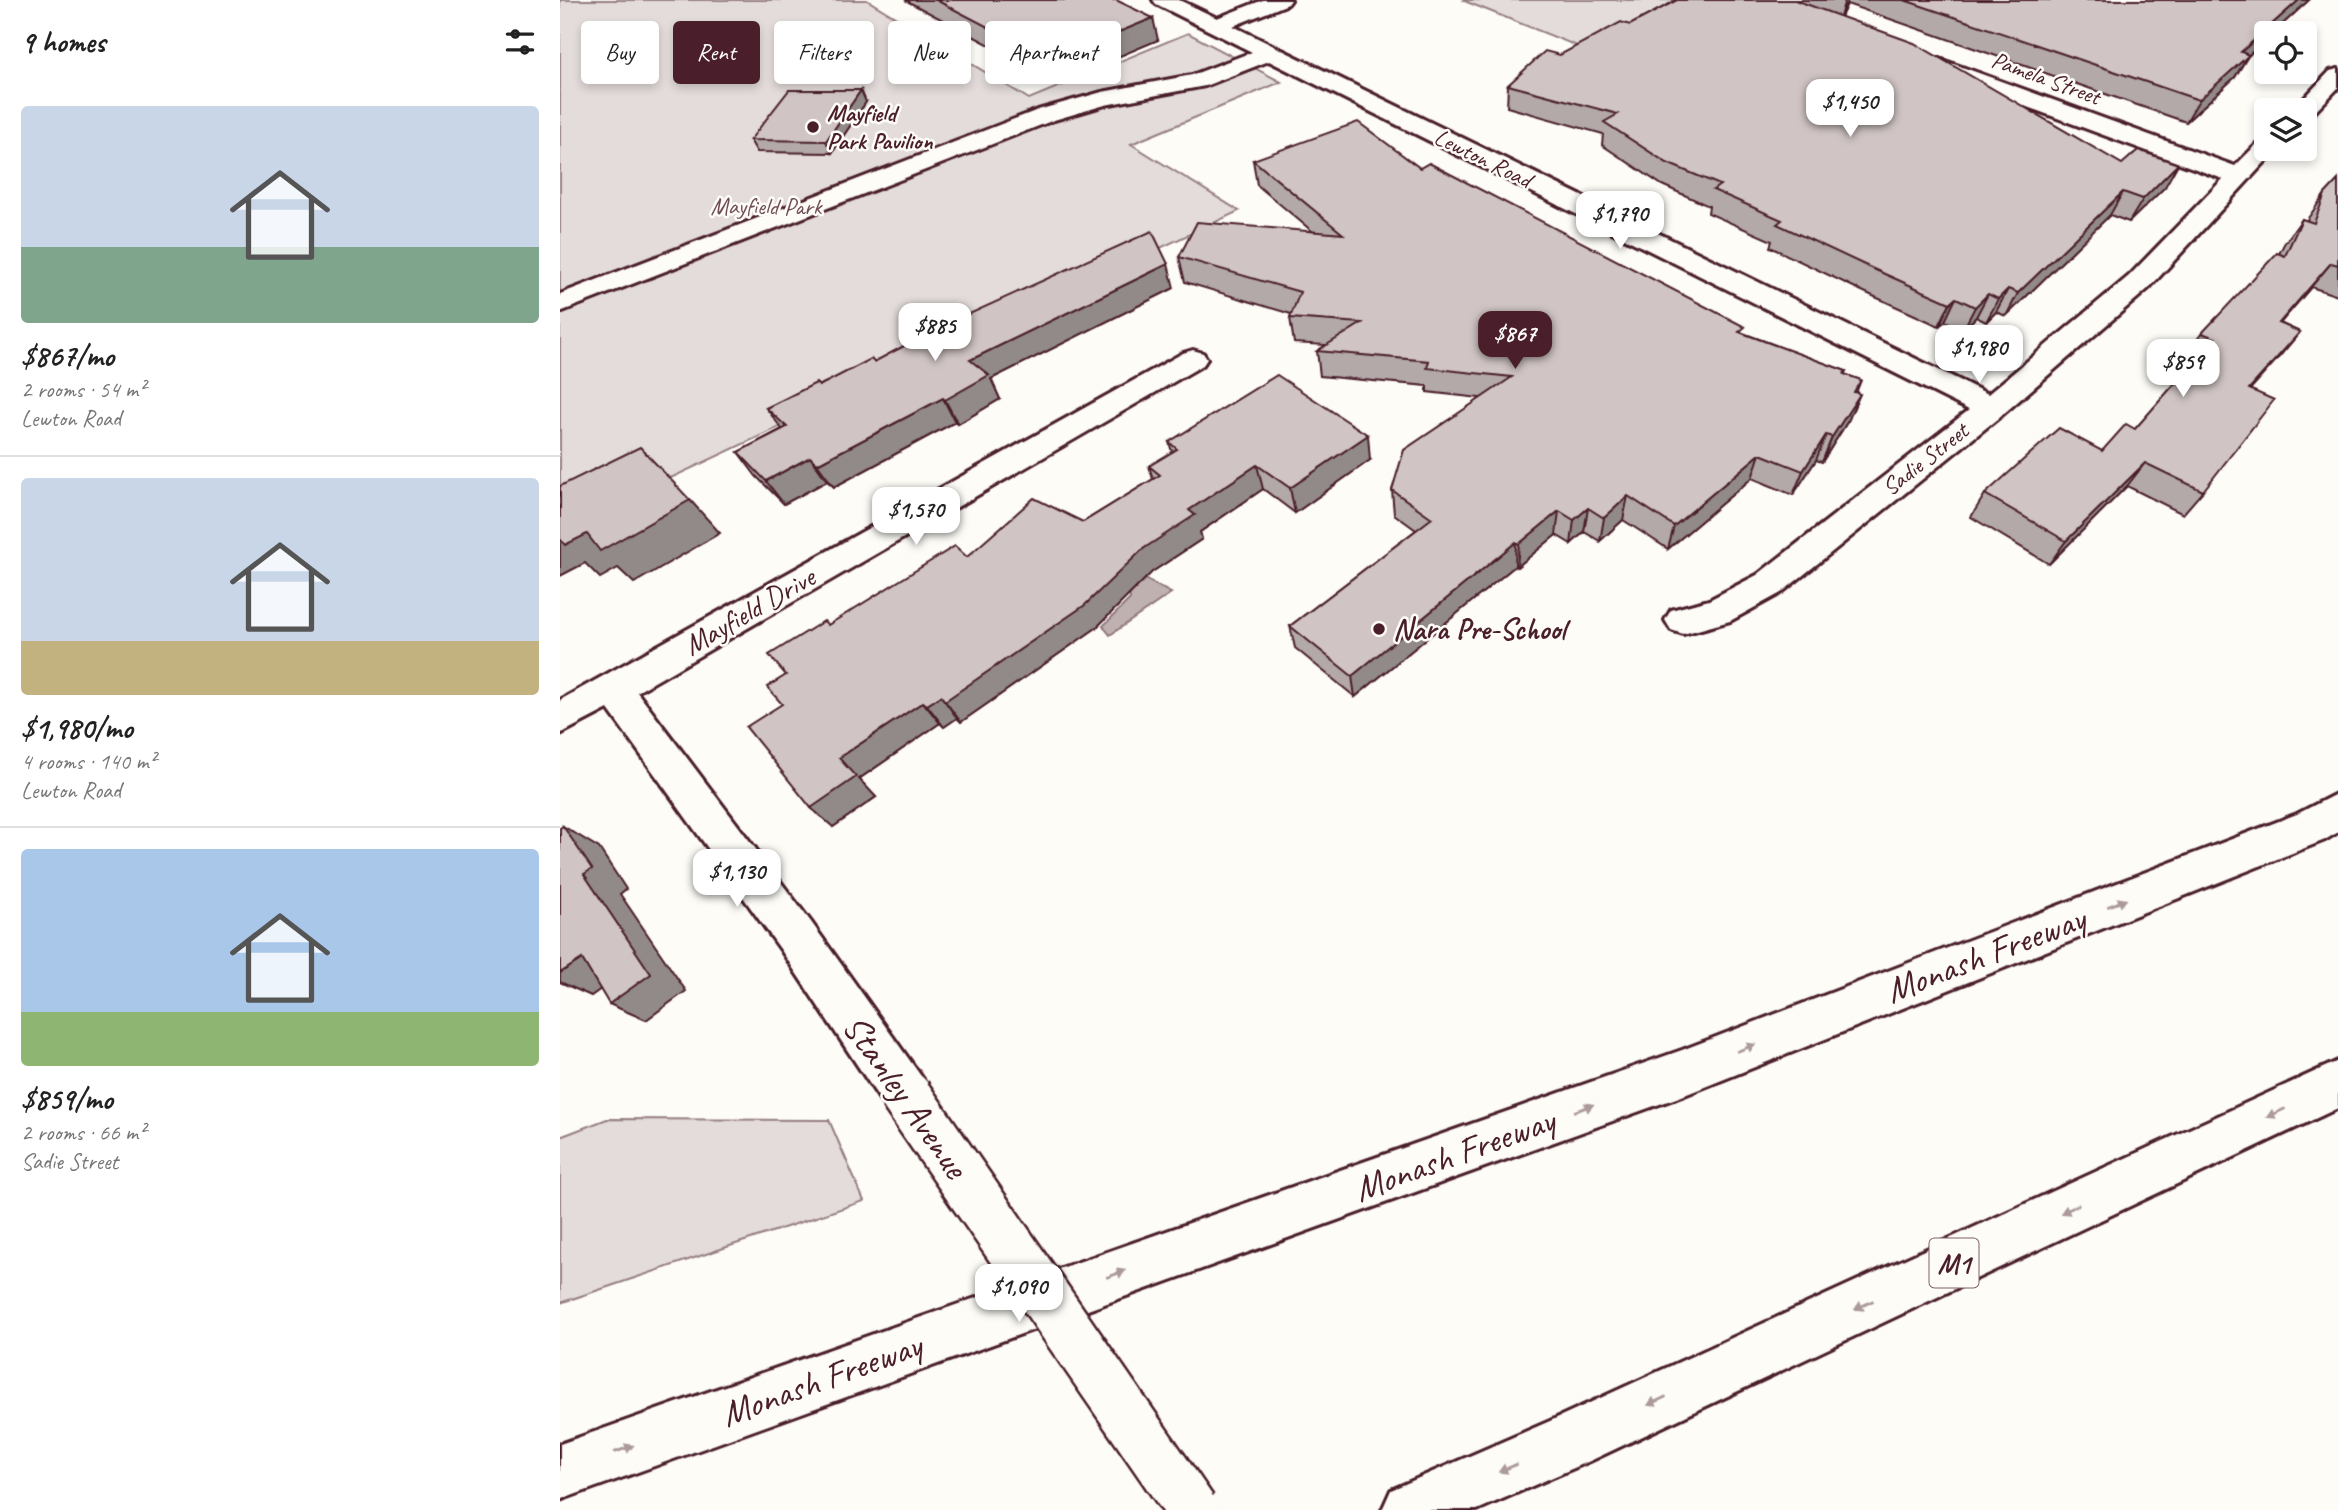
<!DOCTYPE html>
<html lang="en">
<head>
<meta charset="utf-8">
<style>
	body { margin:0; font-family:Caveat,sans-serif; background:#f2f2f2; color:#222; height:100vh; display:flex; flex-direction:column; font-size:26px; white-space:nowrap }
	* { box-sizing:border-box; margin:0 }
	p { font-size:23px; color:#767676 }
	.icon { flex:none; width:38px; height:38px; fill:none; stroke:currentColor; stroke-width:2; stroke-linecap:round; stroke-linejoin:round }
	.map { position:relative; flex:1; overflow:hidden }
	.details { display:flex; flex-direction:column; background:#fff; width:560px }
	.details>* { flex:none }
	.hud { position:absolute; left:21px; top:21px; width:665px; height:63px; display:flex; gap:14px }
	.fabs { position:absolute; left:1694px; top:21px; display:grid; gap:14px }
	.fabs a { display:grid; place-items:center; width:63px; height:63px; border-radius:7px; background:#fff; box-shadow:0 4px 10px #0003; font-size:35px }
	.price { position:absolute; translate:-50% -60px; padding:0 16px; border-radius:14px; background:#fff; color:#222; font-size:23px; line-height:46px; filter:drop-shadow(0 2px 4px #0008) }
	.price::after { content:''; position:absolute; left:50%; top:42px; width:21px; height:16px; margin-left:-10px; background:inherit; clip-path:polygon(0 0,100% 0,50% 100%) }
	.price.selected { background:#4a1f2b; color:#fff }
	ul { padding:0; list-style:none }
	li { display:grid; align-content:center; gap:14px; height:371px; padding:0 21px }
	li+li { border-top:2px solid #e0e0e0 }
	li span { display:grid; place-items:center; height:217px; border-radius:7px; color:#555 }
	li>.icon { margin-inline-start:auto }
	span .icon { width:126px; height:126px; fill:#fffc; stroke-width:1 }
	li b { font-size:30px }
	h2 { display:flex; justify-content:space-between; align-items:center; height:84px; padding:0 21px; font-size:30px }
	.pill { padding:0 24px; border-radius:7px; background:#fff; box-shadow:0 4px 10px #0003; font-size:24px; line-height:63px }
	.pill.selected { background:#4a1f2b; color:#fff }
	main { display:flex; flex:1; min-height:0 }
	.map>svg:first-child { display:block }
	.green { fill:#e3dcda; stroke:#967e82; stroke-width:2 }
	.water { fill:#c0b1b1; stroke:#91777b; stroke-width:2 }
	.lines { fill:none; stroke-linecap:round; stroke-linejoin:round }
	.minor-casing { stroke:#4a1f2b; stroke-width:6 }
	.highway-casing { stroke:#4a1f2b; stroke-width:6 }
	.minor { fill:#fdfcf7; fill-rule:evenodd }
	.highway { fill:#fdfcf7; fill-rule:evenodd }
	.minor-bridge-casing { stroke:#4a1f2b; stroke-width:55; stroke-linecap:butt }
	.minor-bridge { stroke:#fdfcf7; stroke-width:50 }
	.wall { fill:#b3a9a9; stroke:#4a1f2b; stroke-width:2 }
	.shaded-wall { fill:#928a89; stroke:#4a1f2b; stroke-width:2 }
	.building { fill:#d0c5c4; stroke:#4a1f2b; stroke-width:2 }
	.oneway { fill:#ac999b }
	.poi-dot { fill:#4a1f2b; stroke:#fdfcf7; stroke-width:2.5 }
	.labels { text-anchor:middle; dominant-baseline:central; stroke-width:5; stroke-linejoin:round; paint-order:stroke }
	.far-street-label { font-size:24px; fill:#4a1f2b; stroke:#fdfcf7 }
	.far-poi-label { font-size:24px; font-weight:bold; fill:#4a1f2b; stroke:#fdfcf7; text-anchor:start }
	.far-park-label { font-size:24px; fill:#704e57; stroke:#fdfcf7 }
	.shield { fill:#fdfcf7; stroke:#806168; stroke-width:2 }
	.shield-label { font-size:28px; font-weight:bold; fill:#4a1f2b }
	.street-label { font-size:30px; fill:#4a1f2b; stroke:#fdfcf7 }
	.poi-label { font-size:30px; font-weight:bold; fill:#4a1f2b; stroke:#fdfcf7; text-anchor:start }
	.near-street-label { font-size:37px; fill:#4a1f2b; stroke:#fdfcf7 }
</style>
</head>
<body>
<main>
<section class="details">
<h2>9 homes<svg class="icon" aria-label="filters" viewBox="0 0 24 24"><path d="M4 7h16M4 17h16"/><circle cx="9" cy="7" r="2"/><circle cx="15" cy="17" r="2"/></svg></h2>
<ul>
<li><span style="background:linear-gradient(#c9d6e8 65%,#7fa58c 0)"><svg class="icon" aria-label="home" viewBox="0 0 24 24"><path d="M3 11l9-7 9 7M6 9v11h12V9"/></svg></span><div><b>$867/mo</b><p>2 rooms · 54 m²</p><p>Lewton Road</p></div></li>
<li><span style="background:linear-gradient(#c9d6e8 75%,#c2b280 0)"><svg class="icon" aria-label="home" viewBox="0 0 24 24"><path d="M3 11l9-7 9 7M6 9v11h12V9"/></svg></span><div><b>$1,980/mo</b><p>4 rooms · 140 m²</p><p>Lewton Road</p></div></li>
<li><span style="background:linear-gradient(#a9c7e8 75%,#8fb573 0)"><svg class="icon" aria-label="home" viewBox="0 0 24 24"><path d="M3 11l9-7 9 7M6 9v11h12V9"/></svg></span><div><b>$859/mo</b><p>2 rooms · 66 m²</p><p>Sadie Street</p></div></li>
</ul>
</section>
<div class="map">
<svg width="1778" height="1510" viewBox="0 0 1778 1510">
	<rect width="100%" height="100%" fill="#fdfcf7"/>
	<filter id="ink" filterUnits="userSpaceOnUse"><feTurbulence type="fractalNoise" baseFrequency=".0143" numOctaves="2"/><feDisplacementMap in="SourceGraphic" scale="14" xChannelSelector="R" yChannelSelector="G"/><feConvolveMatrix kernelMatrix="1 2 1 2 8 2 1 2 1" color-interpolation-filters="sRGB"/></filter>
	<g filter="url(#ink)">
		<g class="green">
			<path d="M0,0H307L469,99L628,33L721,82L571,144L679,211L0,530Z"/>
			<path d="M902,0H1124L1022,48Z"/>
			<path d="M47,1119L269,1120L304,1201L0,1303V1137Z"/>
		</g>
		<path class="water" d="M585,579L611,593L550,635L543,626L570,599L569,588Z"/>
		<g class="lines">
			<g class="minor-casing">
				<g id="minor">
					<path d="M593,0H619L657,18L703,0H731L728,4L673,26L1428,394L1569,276L1663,179L1364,69L1361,64L1364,59H1380L1675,166L1698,143L1706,141V149H1717L1589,288L1442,415L1221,593L1170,621L1123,634L1111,630L1105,620L1111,610L1149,600L1197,575L1409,410L709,61L645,86L545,105L494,120L0,312V294L478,110L542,92L632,75L692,52L596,4Z"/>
					<path d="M1778,69V88L1752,115L1745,117V110H1733L1770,71Z"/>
					<path d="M633,350L643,353L647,359L643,365L77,692L251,922L363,1079L369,1096L363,1113L346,1119L329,1113L221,950L48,709L0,734V700L623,353Z"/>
				</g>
			</g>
			<g class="highway-casing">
				<g id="highway">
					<path d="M1778,793V832L1765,840L1122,1096L0,1500V1444L1122,1050L1737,814Z"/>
					<path d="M1778,1061V1108L1030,1461L917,1510H822L831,1490L990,1421Z"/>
				</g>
			</g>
			<use href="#minor" class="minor"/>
			<use href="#highway" class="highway"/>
			<g class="minor-bridge-casing">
				<path id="minor-bridge" d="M346,1096L632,1510"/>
			</g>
			<use href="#minor-bridge" class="minor-bridge"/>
		</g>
		<g class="wall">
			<path d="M345,0H556L598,40L548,61L530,51L520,55L511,50L480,62L467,55L456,59Z"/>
			<path d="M1117,0H1749L1713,33H1706V39L1688,56L1675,77L1626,122L1287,4L1281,17L1605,187L1569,222L1550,215L1446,316L1436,312L1426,322L1416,317L1403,330L1385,321L1379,326L1302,291L1210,247L1212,241L1148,213L1149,206L1102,185L1042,145L1043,134L947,107L948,85L1000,55L1070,25Z"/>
			<path d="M306,102L272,153L197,152L190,140Z"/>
			<path d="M693,160L860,168L1183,333L1286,371L1284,374L1301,380L1296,393L1289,419L1262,462L1256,460L1233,495L1192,478L1108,549L1063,520L1040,541L1024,532L1011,544L996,535L957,567L955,566L795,697L735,648L730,626L856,530L834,514L832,490L920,398L867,392V386L760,376L757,351L766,345L734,343L730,318L731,314L625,282L619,257L753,232L697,185Z"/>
			<path d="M1778,180V296L1751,287L1720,323L1740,332L1690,389L1643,491L1623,514L1567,486L1489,564L1411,517L1425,494L1542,451L1575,429L1635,361L1624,357L1642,333L1719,254L1724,244L1742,219L1746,221L1765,194Z"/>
			<path d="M614,288L431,379L440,399L398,424L395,422L274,487L267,481L224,504L196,476L178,452L222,429L206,408L314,362Z"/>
			<path d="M609,442L810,460L735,513L703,489L640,532L642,539L592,572L536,628L401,722L397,718L384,727L380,723L299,779L316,797L273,827L222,704L226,675L268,625L407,557L523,522L593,479L589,466L612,452Z"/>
		</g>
		<g class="shaded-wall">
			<path d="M1285,0H1288L1279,20Z"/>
			<path d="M1739,0H1749L1713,33H1706V39L1688,56L1675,77L1626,122L1639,100L1681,52Z"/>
			<path d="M593,18L598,40L548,61L542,39Z"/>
			<path d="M505,29L511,50L480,62L473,41Z"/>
			<path d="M525,30L530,51L520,55L514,34Z"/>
			<path d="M460,34L467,55L456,59L449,38Z"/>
			<path d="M301,90L306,102L272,153L266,141Z"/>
			<path d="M1618,164L1605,187L1569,222L1583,199Z"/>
			<path d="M1563,192L1550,215L1446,316L1458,293Z"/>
			<path d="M1771,263L1751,287L1700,347L1719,323Z"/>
			<path d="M608,264L614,288L431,379L440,399L398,424L385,400L410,360Z"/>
			<path d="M1448,289L1436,312L1426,322L1438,299Z"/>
			<path d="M1428,294L1416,317L1403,330L1415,307Z"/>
			<path d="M1396,298L1385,321L1379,326L1390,303Z"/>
			<path d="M1740,332L1720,356L1669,413L1689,389Z"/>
			<path d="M1300,394L1289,419L1262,462L1272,437Z"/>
			<path d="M383,398L395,422L274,487L257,464Z"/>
			<path d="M808,435L810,460L735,513L730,488Z"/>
			<path d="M1266,435L1256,460L1233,495L1243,471Z"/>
			<path d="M1200,454L1192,478L1108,549L1114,526Z"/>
			<path d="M250,457L267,481L224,504L206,481Z"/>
			<path d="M1585,463L1567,486L1489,564L1506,541Z"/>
			<path d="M697,465L703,489L640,532L642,539L592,572L536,628L401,722L385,701L583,549L629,510Z"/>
			<path d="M1068,496L1063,520L1040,541L1044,518Z"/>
			<path d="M130,500L160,533L74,583L58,568L40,578L25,563L0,576V536Z"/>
			<path d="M1028,508L1024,532L1011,544L1014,520Z"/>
			<path d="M999,511L996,535L957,567L959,544Z"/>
			<path d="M956,542L955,566L795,697L792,676Z"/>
			<path d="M381,696L397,718L384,727L367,705Z"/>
			<path d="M363,702L380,723L299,779L316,797L273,827L251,808L279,758Z"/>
			<path d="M3,826L39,848L66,889L60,894L126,991L86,1020L49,1004Z"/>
			<path d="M22,959L59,976L31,996L0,982V973Z"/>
		</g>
		<g class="building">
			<path d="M376,0H556L593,18L542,39L525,30L514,34L505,29L473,41L460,34L449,38Z"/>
			<path d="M1117,0H1235L1354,43L1562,164L1578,150L1618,164L1583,199L1563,192L1458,293L1448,289L1438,299L1428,294L1415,307L1396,298L1390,303L1311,268L1217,224L1222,220L1153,190L1160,185L1107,163L1044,122L1058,114L948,85L985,51L1000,55L1061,22L1070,25Z"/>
			<path d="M1344,0H1739L1681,52L1689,55L1639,100Z"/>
			<path d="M229,90H301L266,141L190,140Z"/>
			<path d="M798,122L860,168L869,163L1185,327L1179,332L1286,371L1284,374L1301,380L1294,392L1300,394L1272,437L1266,435L1243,471L1200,454L1114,526L1068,496L1044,518L1028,508L1014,520L999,511L959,544L956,542L792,676L730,626L872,518L832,490L844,450L952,377L867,368L869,361L757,351L802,323L730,318L740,292L619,257L637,222L783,234L693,160Z"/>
			<path d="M1778,180V265L1771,263L1719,323L1740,332L1689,389L1714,400L1643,491L1585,463L1506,541L1425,494L1499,428L1542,451L1566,424L1575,429L1655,338L1642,333L1717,253L1725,256L1742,219L1754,223L1765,194Z"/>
			<path d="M592,231L608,264L410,360L429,375L385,400L383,398L257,464L250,457L206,481L178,452L227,427L206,408L256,383L259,386L311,359L314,362L372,331Z"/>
			<path d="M717,375L808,435L730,488L697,465L629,510L635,515L583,549L525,605L385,701L381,696L367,705L363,702L279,758L296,777L251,808L186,727L222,704L207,687L226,675L209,655L264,621L268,625L395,546L407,557L474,498L523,522L600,475L589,466L617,449L609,442Z"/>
			<path d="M80,447L130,500L40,551L27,534L5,545L0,539V486Z"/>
			<path d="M3,826L32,869L24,874L91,974L49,1004L22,959L0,973V828Z"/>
		</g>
		<defs><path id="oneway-solid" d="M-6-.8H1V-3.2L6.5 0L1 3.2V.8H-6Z" transform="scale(1.75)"/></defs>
		<g class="oneway">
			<use href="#oneway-solid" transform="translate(1557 903) rotate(-21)"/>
			<use href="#oneway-solid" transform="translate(1186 1048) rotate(-21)"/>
			<use href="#oneway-solid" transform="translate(1024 1108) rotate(-20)"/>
			<use href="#oneway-solid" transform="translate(1716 1113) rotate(155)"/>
			<use href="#oneway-solid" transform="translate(1510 1209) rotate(155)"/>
			<use href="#oneway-solid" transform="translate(556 1274) rotate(-20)"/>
			<use href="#oneway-solid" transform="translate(1304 1305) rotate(155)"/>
			<use href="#oneway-solid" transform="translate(1097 1401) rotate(155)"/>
			<use href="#oneway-solid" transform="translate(64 1449) rotate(-20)"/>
			<use href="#oneway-solid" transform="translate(948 1468) rotate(157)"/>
		</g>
	</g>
	<g class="poi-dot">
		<circle cx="253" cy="127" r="7"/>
		<circle cx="819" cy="629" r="7"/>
	</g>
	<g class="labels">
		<g class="far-street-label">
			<text transform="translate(1486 78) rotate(20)">Pamela Street</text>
			<text transform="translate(923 158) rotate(26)">Lewton Road</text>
			<text transform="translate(1365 459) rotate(-38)">Sadie Street</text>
		</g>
		<g class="far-poi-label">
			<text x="267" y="113">Mayfield<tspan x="267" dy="28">Park Pavilion</tspan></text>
		</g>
		<g class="far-park-label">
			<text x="206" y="206">Mayfield Park</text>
		</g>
		<rect class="shield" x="1369.5" y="1238.5" width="49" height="49" rx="5"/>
		<g class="shield-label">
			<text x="1394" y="1263">M1</text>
		</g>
		<g class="street-label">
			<text transform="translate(189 611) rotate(-30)">Mayfield Drive</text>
		</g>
		<g class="poi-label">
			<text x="833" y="629">Nara Pre-School</text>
		</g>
		<g class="near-street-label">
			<text transform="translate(1425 954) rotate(-21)">Monash Freeway</text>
			<text transform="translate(346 1096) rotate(55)">Stanley Avenue</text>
			<text transform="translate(894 1154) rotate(-20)">Monash Freeway</text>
			<text transform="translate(261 1379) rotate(-20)">Monash Freeway</text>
		</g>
	</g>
</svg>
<div class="fabs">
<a><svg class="icon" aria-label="locate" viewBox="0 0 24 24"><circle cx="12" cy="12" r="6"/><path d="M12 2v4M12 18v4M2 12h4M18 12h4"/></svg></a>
<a><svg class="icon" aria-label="layers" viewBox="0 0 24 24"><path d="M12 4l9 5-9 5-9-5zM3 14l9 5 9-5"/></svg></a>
</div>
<b class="price" style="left:1290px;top:139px">$1,450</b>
<b class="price" style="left:1060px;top:251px">$1,790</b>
<b class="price" style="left:375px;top:363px">$885</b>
<b class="price selected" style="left:955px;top:371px">$867</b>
<b class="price" style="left:1419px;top:385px">$1,980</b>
<b class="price" style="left:1623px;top:399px">$859</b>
<b class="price" style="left:356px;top:547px">$1,570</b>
<b class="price" style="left:177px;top:909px">$1,130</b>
<b class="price" style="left:459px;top:1324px">$1,090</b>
<div class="hud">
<a class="pill">Buy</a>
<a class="pill selected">Rent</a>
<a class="pill">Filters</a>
<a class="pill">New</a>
<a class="pill">Apartment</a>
</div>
</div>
</main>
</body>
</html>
